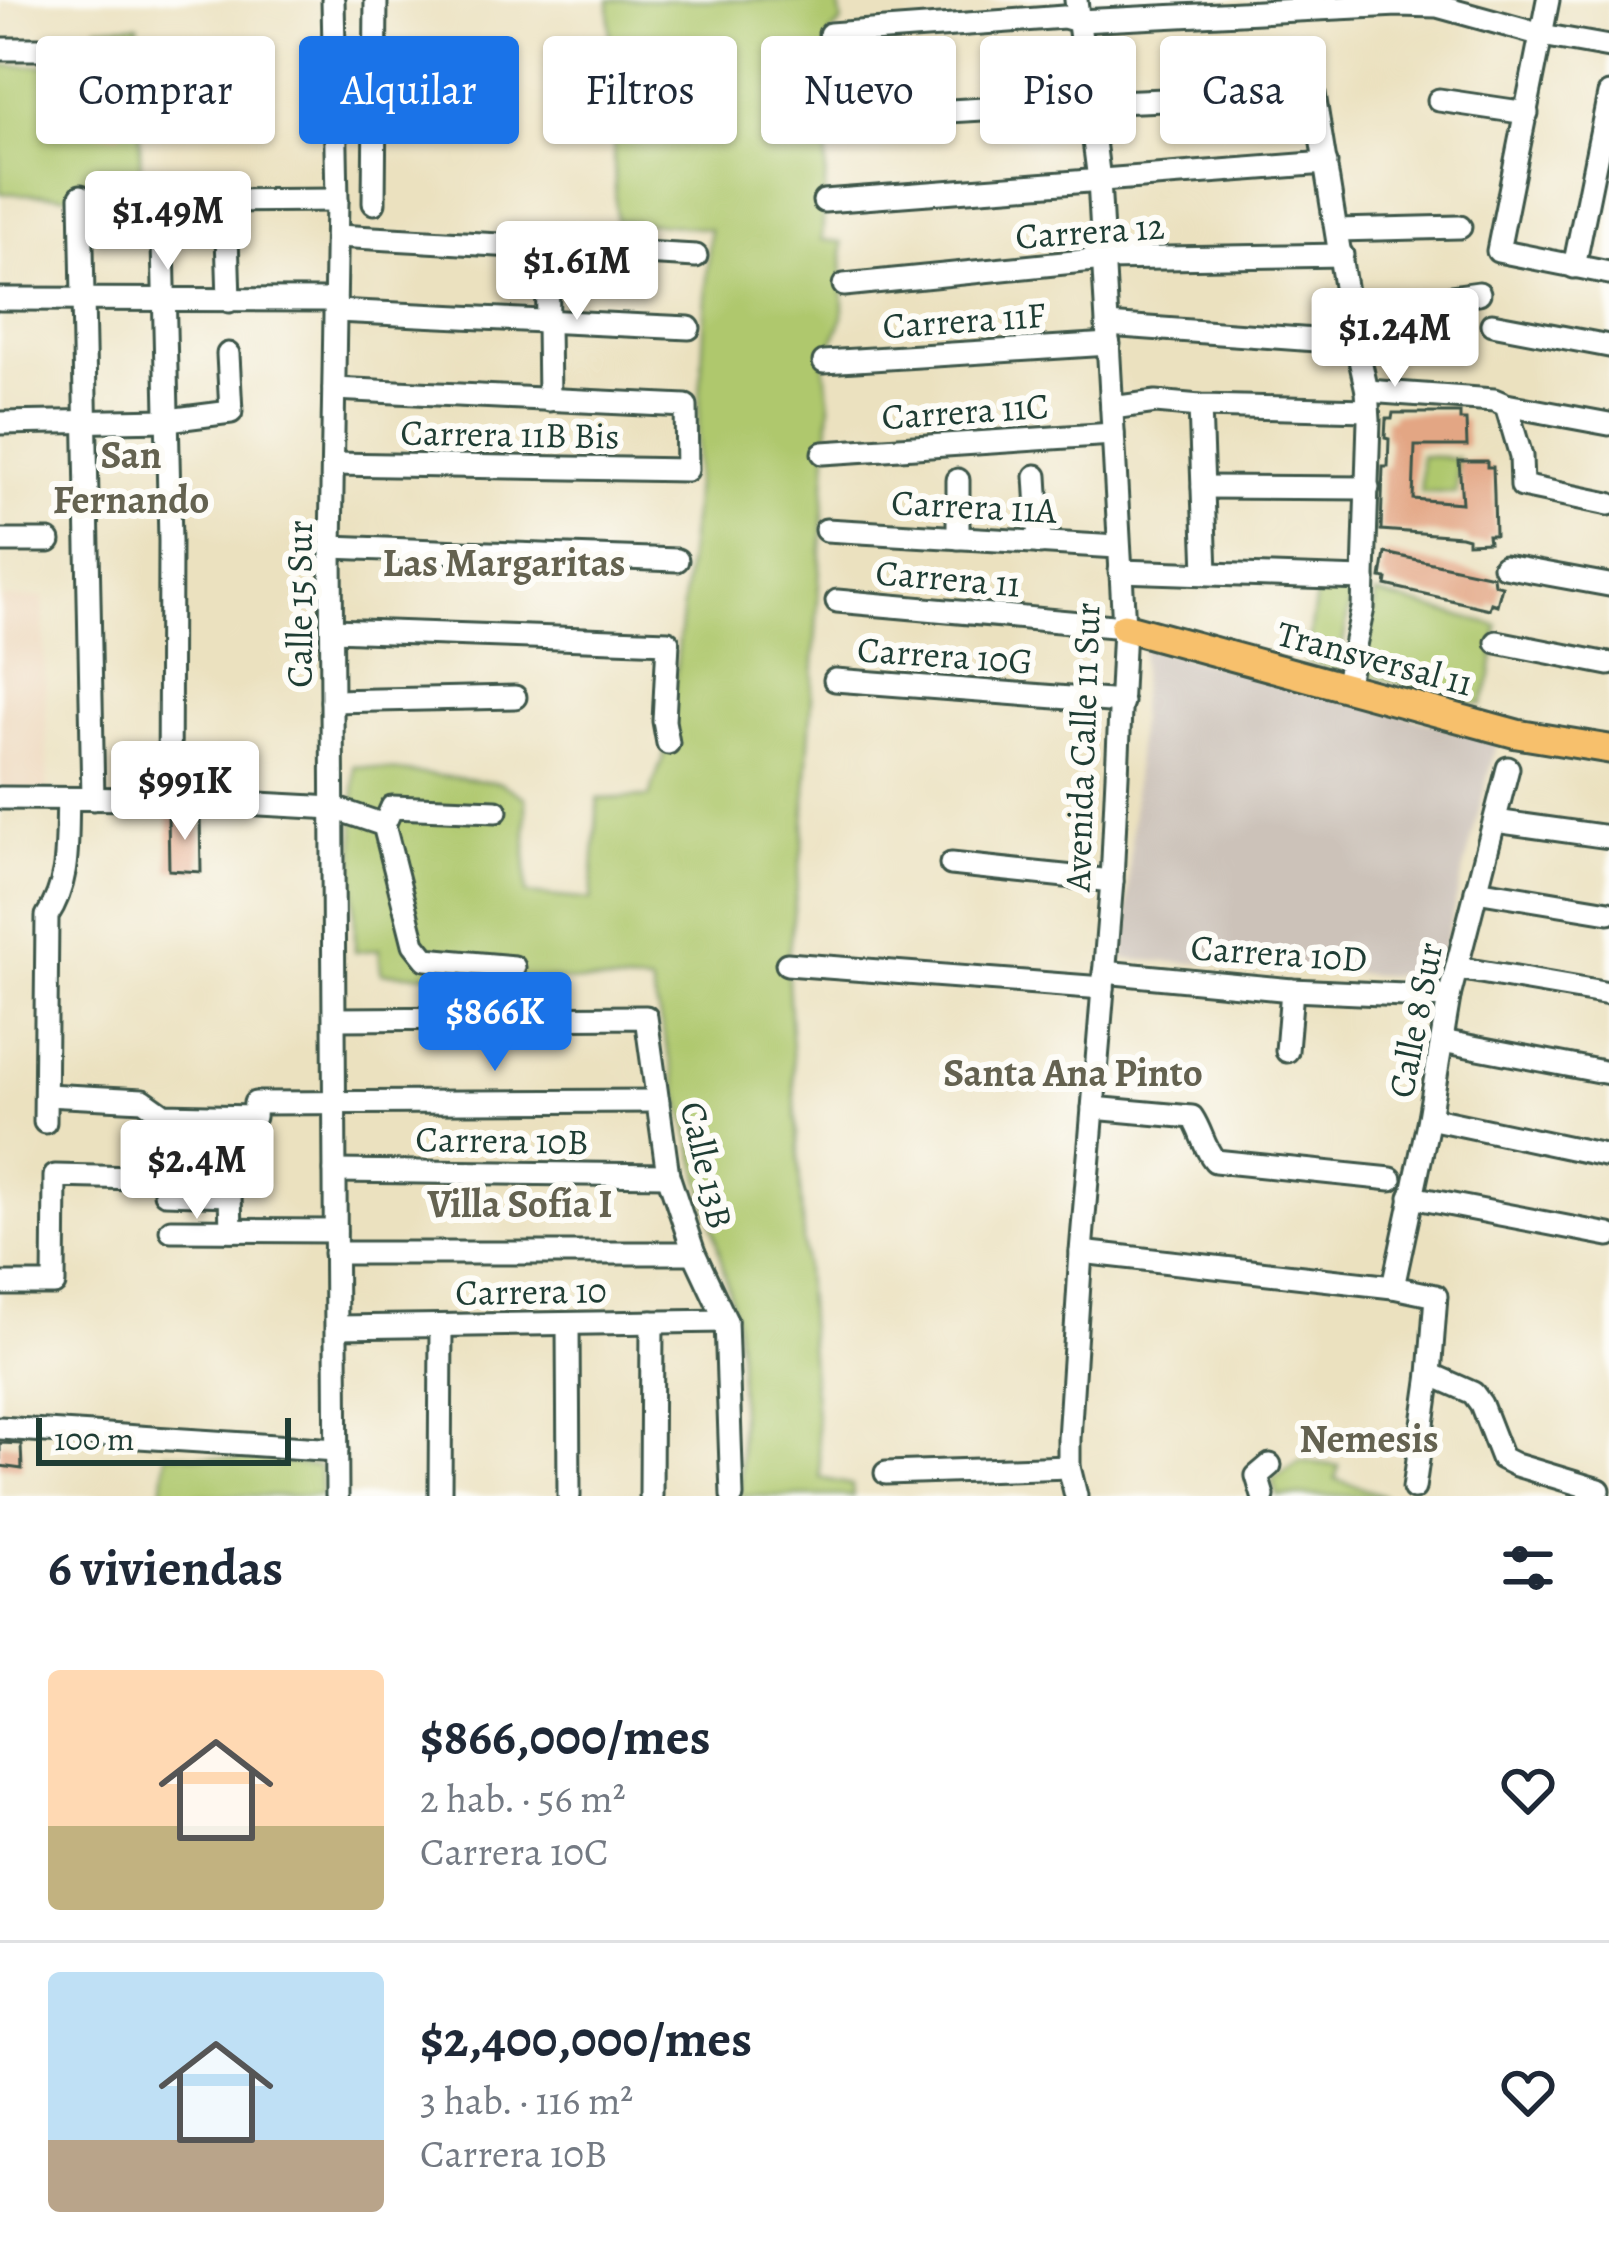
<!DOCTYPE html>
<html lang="es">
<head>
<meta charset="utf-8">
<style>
	body { margin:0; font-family:Alegreya,serif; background:#f6f6f7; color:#1f2937; height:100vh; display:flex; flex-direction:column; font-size:45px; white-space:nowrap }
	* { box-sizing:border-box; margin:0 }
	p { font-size:39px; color:#747a83 }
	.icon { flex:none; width:66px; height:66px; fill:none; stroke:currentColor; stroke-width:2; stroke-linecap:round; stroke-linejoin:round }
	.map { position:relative; height:1496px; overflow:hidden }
	.sheet { display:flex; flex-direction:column; background:#fff; flex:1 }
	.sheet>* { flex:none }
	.guide { position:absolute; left:36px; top:36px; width:1539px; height:108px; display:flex; gap:24px }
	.scale { position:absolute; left:36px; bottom:30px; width:255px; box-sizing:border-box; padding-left:12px; border:6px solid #1f3d34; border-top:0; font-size:33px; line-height:42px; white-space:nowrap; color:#1f3d34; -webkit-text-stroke:9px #fdfcf7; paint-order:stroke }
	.price { position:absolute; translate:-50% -102px; padding:0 27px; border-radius:12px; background:#fff; color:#222; font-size:39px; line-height:78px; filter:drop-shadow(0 3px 6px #0008) }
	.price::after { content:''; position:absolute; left:50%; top:72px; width:36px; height:27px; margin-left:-18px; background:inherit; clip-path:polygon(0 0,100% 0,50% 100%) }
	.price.current { background:#1a73e8; color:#fff }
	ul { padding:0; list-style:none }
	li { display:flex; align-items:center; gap:36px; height:300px; padding:0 48px }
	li+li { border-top:3px solid #e0e1e3 }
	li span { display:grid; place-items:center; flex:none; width:336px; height:240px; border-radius:12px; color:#555 }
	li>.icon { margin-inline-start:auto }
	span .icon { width:144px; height:144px; fill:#fffc; stroke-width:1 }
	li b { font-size:51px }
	h2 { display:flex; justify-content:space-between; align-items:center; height:144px; padding:0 48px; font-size:51px }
	.tag { padding:0 42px; border-radius:12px; background:#fff; box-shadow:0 3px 9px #0004; font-size:42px; line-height:108px }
	.tag.current { background:#1a73e8; color:#fff }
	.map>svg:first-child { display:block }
	.built { fill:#edd7bb }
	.industrial { fill:#ccc2b9 }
	.green { fill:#afc86d; stroke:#678250; stroke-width:3 }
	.building { fill:#e3a684 }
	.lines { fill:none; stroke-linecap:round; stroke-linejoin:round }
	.minor-casing { stroke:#3e5649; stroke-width:27 }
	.major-casing { stroke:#3e5649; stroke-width:33 }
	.minor { stroke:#fff; stroke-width:21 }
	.major { stroke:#f7c06c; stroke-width:27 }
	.labels { text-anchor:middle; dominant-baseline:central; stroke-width:12; stroke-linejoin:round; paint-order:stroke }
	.street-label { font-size:36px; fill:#1f3d34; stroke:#fdfcf7 }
	.neighbourhood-label { font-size:39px; font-weight:bold; fill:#646250; stroke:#fdfcf7 }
</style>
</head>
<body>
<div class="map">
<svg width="1609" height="1496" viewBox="0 0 1609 1496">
	<rect width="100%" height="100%" fill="#fdfcf7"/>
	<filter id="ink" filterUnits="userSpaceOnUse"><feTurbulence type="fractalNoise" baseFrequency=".00833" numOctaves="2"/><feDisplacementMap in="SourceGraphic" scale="24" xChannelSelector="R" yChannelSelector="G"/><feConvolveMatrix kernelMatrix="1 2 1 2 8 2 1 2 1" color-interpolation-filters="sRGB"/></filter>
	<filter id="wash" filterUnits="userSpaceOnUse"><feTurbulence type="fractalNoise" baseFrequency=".004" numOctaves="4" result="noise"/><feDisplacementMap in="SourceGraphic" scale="48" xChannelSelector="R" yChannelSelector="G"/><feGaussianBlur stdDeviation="2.7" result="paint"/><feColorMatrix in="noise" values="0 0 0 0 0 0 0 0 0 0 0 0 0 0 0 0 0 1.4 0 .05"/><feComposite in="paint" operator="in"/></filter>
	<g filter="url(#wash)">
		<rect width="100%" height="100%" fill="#ebe1bf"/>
		<path class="built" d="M43,597L48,791H0V598Z"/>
		<path class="industrial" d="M1143,646L1497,740L1436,979L1124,959Z"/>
		<g class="green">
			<path d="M609,0H838L842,22L830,34L831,73L822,240L842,242L843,317L824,362L830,404L803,841L787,964L808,1321L821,1478L852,1485L853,1496H741L739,1351L735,1315L651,984L381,973L379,949L355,952L354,766L500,783L526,798V894L591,900L598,799L649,797L668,743L693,511L710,229L616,220Z"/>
			<path d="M138,25L141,199L0,193V66L90,65L97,27Z"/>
			<path d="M1421,456L1458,458L1456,493L1421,492Z"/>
			<path d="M1317,588L1351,593L1339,671L1306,662Z"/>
			<path d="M1376,594L1498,626L1491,676L1482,705L1363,674Z"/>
			<path d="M166,1453L320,1466L321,1496H162Z"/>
			<path d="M1300,1461L1339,1466L1335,1479L1386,1496H1277L1272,1480Z"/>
		</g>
		<g id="blocks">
			<g class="building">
				<path d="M89,85H120L121,134H98V126L86,125Z"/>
				<path d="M1393,413H1460V420H1466L1467,446H1415L1413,499L1462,503L1459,461H1487V467H1493L1494,494L1495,535H1488L1489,542L1468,543V538L1461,536L1381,530L1383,467H1388L1389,439L1385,438L1386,419H1392Z"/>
				<path d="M1385,553L1493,576L1494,584L1502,586L1497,605L1491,603L1489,609L1386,585L1387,579L1381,578Z"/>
				<path d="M168,814L200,816L201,872L169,870Z"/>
				<path d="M0,1443L21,1444L22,1469L0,1466Z"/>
			</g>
		</g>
	</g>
	<g filter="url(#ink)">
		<use href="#blocks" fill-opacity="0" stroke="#3e5649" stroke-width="3"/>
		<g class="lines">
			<g class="minor-casing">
				<g id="minor">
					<path d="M333,0L337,200L331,547L337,1496"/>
					<path d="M1076,0L1099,180L1124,627L1112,881L1081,1252L1069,1439V1467L1076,1496"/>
					<path d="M1548,0L1498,251L1609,273"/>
					<path d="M830,34L1064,17L1079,21L1398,5L1437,6L1542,35L1609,47"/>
					<path d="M0,49H74"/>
					<path d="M1439,100L1527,113"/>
					<path d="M829,118L1089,103L1314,94L1349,311L1367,391L1369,420L1363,608L1346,687"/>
					<path d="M81,196L93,799"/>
					<path d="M162,200L170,541L169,799"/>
					<path d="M824,201L1326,163"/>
					<path d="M374,203L376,0"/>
					<path d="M1337,230L1460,227"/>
					<path d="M337,236L696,256"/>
					<path d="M547,248L549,400"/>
					<path d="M1574,267L1609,94"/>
					<path d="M844,285L1104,259L1342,255"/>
					<path d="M0,299L335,300"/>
					<path d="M229,301L226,201L337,200"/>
					<path d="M336,311L689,328"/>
					<path d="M1349,311L1479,293"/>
					<path d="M1492,324L1609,346"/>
					<path d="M1107,325L1357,343L1443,339"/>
					<path d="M824,362L1109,344"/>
					<path d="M1367,391L1494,400L1506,405L1609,424"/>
					<path d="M1506,405L1521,456L1522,486L1609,504"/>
					<path d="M1200,406L1206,573"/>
					<path d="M1112,408L1156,402L1200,406L1368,410"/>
					<path d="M0,423L168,420L231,412L228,354"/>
					<path d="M823,453L1113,434"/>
					<path d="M333,464L687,470L686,406L334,389"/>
					<path d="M1036,476L1040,543"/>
					<path d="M958,480V538"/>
					<path d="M1203,487L1368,488"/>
					<path d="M826,530L1118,547"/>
					<path d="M0,541H49"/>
					<path d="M331,547L677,560"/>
					<path d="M1504,566L1609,585"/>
					<path d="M1120,571L1364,579"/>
					<path d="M837,601L1124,627"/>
					<path d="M333,630L668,642L664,721L668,743"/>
					<path d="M1497,642L1609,664"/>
					<path d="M835,680L1122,702"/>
					<path d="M332,701L515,697"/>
					<path d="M0,798L169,799L334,808L384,825L414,944L426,959L514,967"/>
					<path d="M1495,821L1609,837"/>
					<path d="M384,825L392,807L496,811"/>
					<path d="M951,864L1112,881"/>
					<path d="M1476,890L1609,912"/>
					<path d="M787,964L1103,988"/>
					<path d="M1457,968L1609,994"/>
					<path d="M1104,972L1292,990L1449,997"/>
					<path d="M335,1019L646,1017L668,1175L694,1253L726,1321L732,1496"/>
					<path d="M1442,1041L1609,1073"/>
					<path d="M1287,1051L1292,990"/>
					<path d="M46,1095L143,1100L164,1115L254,1117L255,1103L658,1101"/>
					<path d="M1093,1108L1192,1117C1202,1132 1203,1147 1215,1161L1391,1179"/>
					<path d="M1429,1118L1609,1156"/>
					<path d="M45,1122L47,916C71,880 66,841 68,799"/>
					<path d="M335,1171L668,1175"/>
					<path d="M165,1193L230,1195L231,1230"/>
					<path d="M1411,1197L1609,1235"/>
					<path d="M171,1230L335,1231"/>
					<path d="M1081,1252L1393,1287L1436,1296L1430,1374L1414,1488"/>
					<path d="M335,1253H694"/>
					<path d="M0,1284H54L55,1176L138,1178"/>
					<path d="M1393,1287L1429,1118L1449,997L1508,768"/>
					<path d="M568,1324L569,1496"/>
					<path d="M337,1327L726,1321"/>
					<path d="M1430,1374L1473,1393L1481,1404L1502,1458L1516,1465L1599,1490"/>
					<path d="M0,1428L337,1450"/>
					<path d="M886,1473L1069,1467"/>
					<path d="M440,1496L441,1326"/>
					<path d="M651,1496L652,1322"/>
					<path d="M1263,1496L1257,1476L1270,1465"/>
				</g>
			</g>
			<g class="major-casing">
				<path id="major" d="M1124,627L1517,734L1609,749"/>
			</g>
			<use href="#minor" class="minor"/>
			<use href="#major" class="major"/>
		</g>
	</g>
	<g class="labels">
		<g class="street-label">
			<text transform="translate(1090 231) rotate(-4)">Carrera 12</text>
			<text transform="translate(964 320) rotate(-4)">Carrera 11F</text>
			<text transform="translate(965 411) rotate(-4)">Carrera 11C</text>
			<text transform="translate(510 434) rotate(1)">Carrera 11B Bis</text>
			<text transform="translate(974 506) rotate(3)">Carrera 11A</text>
			<text transform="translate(948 578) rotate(5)">Carrera 11</text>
			<text transform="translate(299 604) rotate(-90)">Calle 15 Sur</text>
			<text transform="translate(945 655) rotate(4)">Carrera 10G</text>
			<text transform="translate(1375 658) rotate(15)">Transversal 11</text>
			<text transform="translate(1082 747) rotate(-88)">Avenida Calle 11 Sur</text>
			<text transform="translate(1279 953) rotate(4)">Carrera 10D</text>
			<text transform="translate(1415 1020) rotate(-79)">Calle 8 Sur</text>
			<text transform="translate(502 1140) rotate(1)">Carrera 10B</text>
			<text transform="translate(707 1165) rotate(77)">Calle 13B</text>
			<text transform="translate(531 1291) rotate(-1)">Carrera 10</text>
		</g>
		<g class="neighbourhood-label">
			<text x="131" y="454">San<tspan x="131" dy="45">Fernando</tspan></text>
			<text x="504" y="562">Las Margaritas</text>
			<text x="1073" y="1072">Santa Ana Pinto</text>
			<text x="520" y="1203">Villa Sofía I</text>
			<text x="1369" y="1438">Nemesis</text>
		</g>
	</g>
</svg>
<div class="scale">100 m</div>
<b class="price" style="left:168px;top:273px">$1.49M</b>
<b class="price" style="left:577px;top:323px">$1.61M</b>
<b class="price" style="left:1395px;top:390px">$1.24M</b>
<b class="price" style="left:185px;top:843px">$991K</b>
<b class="price current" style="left:495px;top:1074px">$866K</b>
<b class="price" style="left:197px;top:1222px">$2.4M</b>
<div class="guide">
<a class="tag">Comprar</a>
<a class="tag current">Alquilar</a>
<a class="tag">Filtros</a>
<a class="tag">Nuevo</a>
<a class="tag">Piso</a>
<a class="tag">Casa</a>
</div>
</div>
<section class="sheet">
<h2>6 viviendas<svg class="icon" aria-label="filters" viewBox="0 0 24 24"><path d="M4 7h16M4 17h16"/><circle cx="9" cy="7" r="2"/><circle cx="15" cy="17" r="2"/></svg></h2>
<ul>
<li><span style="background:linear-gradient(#ffd9b3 65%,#c2b280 0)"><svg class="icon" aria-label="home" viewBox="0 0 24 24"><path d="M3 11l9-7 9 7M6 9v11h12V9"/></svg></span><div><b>$866,000/mes</b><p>2 hab. · 56 m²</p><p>Carrera 10C</p></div><svg class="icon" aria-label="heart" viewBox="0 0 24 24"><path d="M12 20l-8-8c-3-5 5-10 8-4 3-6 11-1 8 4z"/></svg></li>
<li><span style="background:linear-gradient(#bfe0f5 70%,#b9a48a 0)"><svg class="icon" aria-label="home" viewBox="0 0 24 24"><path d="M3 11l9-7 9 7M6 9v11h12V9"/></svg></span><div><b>$2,400,000/mes</b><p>3 hab. · 116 m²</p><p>Carrera 10B</p></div><svg class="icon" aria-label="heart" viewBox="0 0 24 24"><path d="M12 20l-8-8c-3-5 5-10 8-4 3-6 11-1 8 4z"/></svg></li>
</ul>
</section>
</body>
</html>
